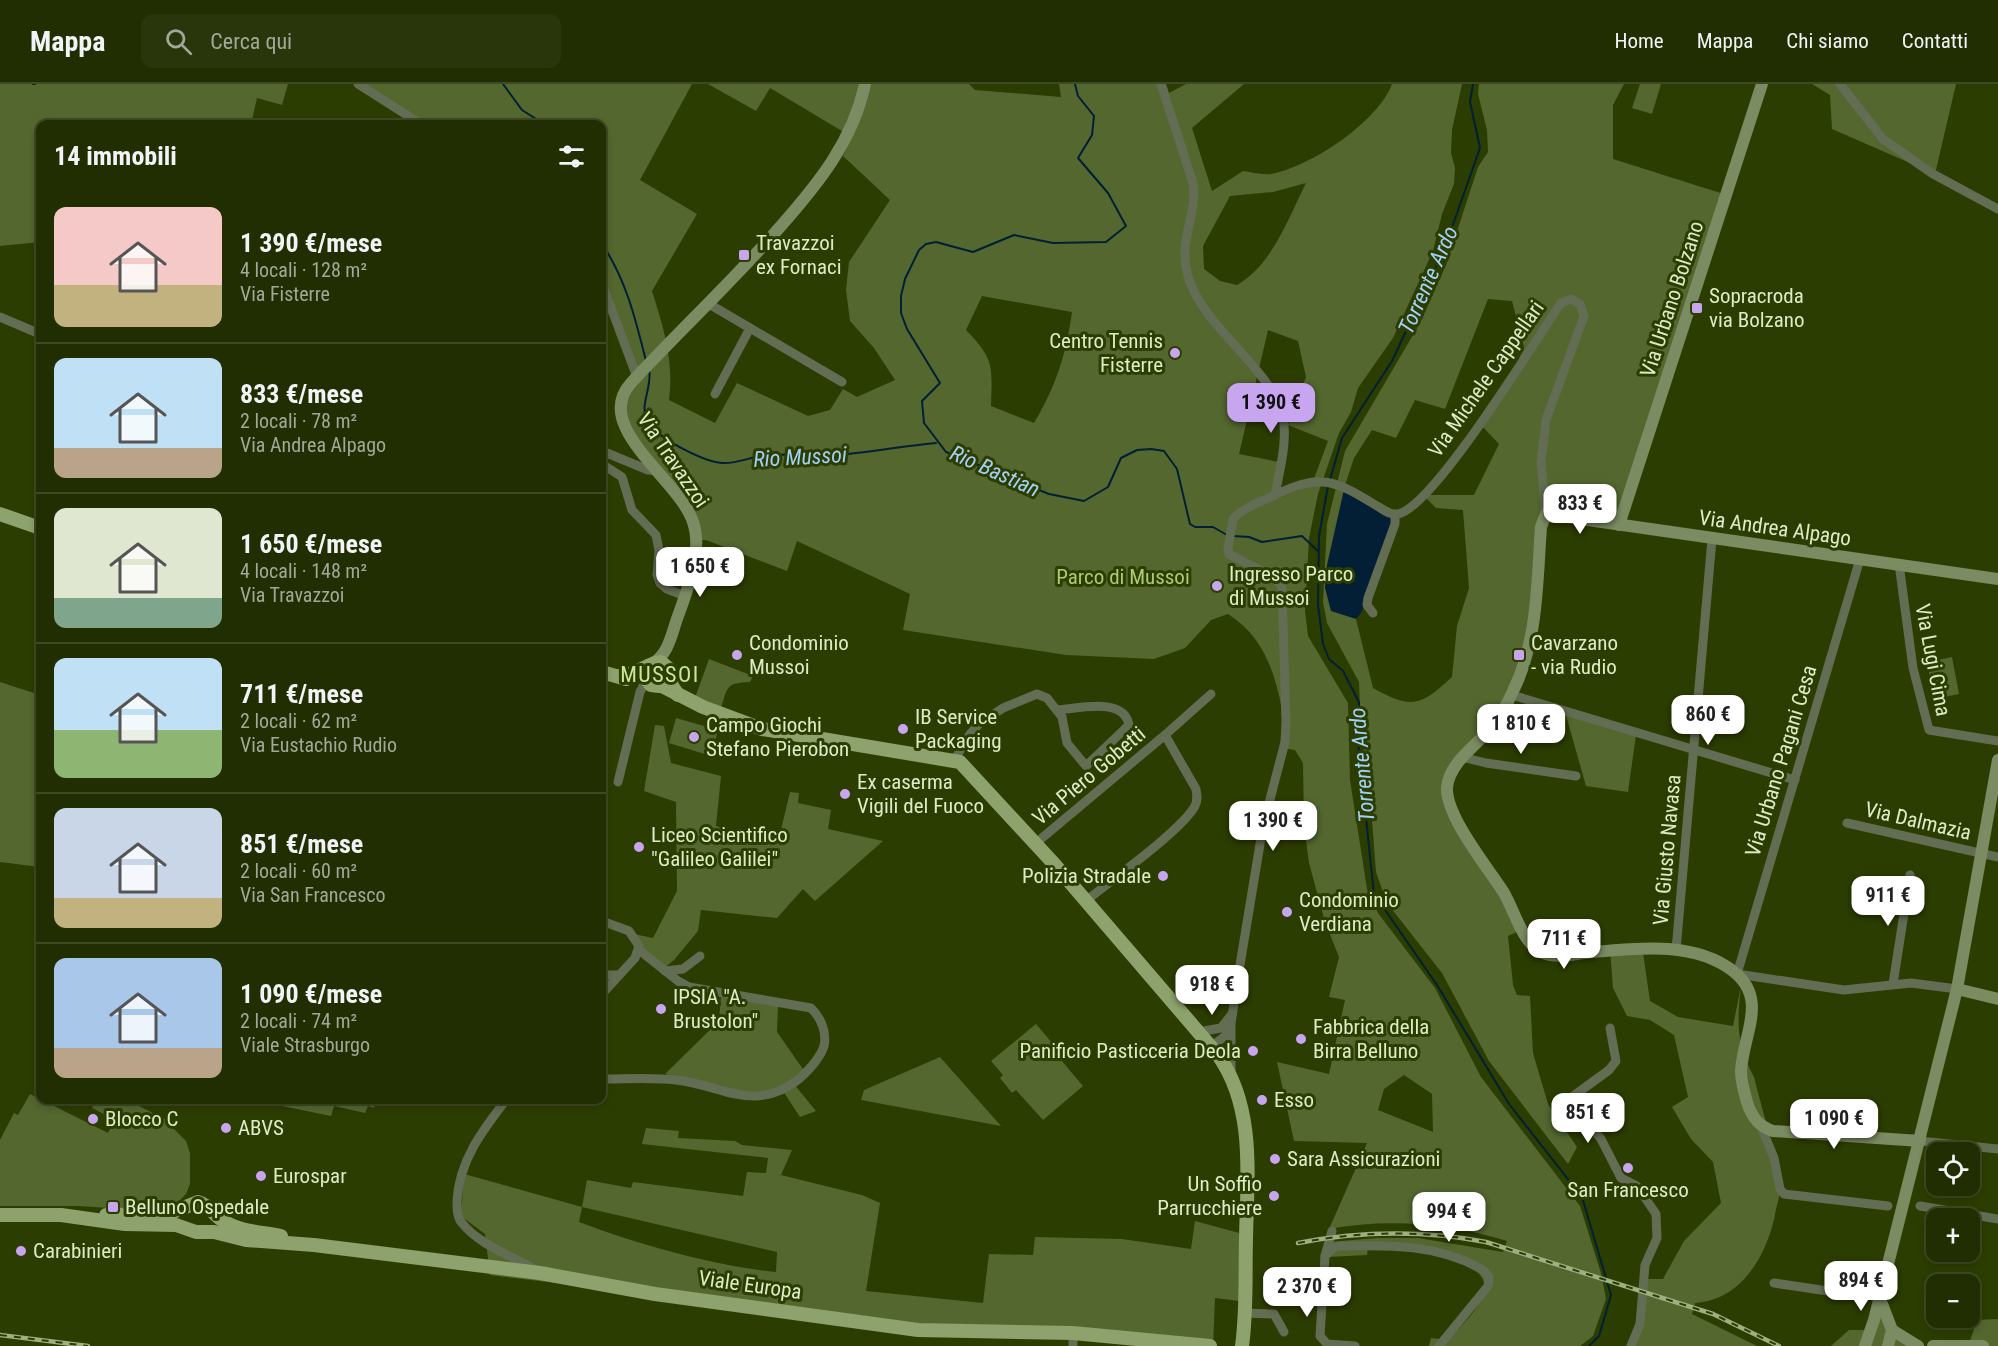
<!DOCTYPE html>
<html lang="it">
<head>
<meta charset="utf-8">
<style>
	body { margin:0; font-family:"Roboto Condensed",sans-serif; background:#29360b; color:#f1f3f6; height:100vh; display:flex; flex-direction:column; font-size:22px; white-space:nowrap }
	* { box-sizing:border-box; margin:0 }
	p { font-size:20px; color:#a2a899 }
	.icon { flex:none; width:33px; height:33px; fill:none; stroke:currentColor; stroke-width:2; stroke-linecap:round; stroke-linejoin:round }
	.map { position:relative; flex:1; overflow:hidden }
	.drawer { position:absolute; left:36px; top:36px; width:570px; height:984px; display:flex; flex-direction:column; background:#212e01; border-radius:12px; box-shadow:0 3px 9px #0003,0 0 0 2px #3e4a23 }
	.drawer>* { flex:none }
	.tools { position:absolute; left:1926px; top:1058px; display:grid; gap:12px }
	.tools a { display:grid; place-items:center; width:54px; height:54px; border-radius:12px; background:#212e01; box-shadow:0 3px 9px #0003,0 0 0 2px #3e4a23; font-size:30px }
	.price { position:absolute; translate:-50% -51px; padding:0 14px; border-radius:12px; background:#fff; color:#222; font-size:20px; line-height:39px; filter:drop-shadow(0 2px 3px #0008) }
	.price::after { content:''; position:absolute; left:50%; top:36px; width:18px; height:14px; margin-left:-9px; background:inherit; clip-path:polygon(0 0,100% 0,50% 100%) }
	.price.selected { background:#c8a5ef; color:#111 }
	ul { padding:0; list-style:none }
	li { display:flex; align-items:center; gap:18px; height:150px; padding:0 18px }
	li+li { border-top:2px solid #3e4a23 }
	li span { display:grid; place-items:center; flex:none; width:168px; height:120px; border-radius:12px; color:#555 }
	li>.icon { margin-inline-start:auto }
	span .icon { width:72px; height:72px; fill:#fffc; stroke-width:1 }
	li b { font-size:26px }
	h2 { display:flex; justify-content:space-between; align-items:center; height:72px; padding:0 18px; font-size:26px }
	header { display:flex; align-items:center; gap:36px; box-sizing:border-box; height:84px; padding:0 30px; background:#212e01; border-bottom:2px solid #3e4a23 }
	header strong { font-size:28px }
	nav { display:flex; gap:33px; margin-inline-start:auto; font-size:21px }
	.search { width:420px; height:54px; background:#29360b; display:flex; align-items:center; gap:15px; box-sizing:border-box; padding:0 21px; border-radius:12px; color:#a2a899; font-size:22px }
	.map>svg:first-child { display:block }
	.green { fill:#53672f; fill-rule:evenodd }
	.water { fill:#021f35 }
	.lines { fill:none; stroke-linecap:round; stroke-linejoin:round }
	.stream { stroke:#021f35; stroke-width:2 }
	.street { stroke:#626d53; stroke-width:9 }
	.secondary { stroke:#7b8b62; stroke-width:12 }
	.primary { stroke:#8da26c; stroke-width:14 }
	.rail-casing { stroke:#9faf81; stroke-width:4.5 }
	.rail { stroke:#2c3d01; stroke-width:2; stroke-dasharray:7; stroke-linecap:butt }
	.poi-dot { fill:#c8a5ef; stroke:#2c3d01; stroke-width:2 }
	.labels { text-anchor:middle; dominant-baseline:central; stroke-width:6; stroke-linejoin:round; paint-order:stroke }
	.poi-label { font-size:21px; fill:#dcecc6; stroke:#2c3d01; text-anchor:start }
	.street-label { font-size:21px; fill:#dcecc6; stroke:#2c3d01 }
	.park-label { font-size:21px; fill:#abcc73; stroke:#2c3d01 }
	.water-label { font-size:22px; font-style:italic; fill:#a3d0f8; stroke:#2c3d01 }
	.neighbourhood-label { font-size:22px; letter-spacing:1.5px; fill:#cae89b; stroke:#2c3d01 }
</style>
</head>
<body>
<header>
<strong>Mappa</strong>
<div class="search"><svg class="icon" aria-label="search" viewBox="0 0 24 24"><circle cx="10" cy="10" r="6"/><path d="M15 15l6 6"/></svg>Cerca qui</div>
<nav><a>Home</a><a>Mappa</a><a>Chi siamo</a><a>Contatti</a></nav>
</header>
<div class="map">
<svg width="1998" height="1262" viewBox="0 0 1998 1262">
	<rect width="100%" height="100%" fill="#2c3d01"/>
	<g class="green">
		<path d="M0,0H288L282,21L257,14L251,40H40V158L0,162Z"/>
		<path d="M362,0H692L640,96L697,130L652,207C664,245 674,277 669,316L715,339L737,299L808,332L830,326L843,305L857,313L895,296L874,264L850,237L846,206L849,178L890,116L843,72L852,53L770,4L756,27L708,0H969L975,6L1061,13L1059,0H1166L1169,9L1186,0H1244L1192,44L1212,107L1243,87C1251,88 1262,91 1271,90C1310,83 1378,38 1392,0H1462L1452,46L1451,69L1455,84L1454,100L1442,130L1433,167L1393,254L1358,304L1351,328L1339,349L1318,410L1309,454L1305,527L1308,552L1348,619L1350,696L1367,805L1378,829L1435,904L1481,993L1580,1122L1601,1189L1606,1215L1593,1252L1580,1262H1429L1431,1254L1449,1256C1459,1244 1474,1230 1481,1216C1506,1169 1394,1166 1368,1164L1367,1171L1328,1173L1329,1158L1377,1154H1418L1503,1168L1507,1157C1450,1139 1387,1134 1329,1145L1367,1059L1294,1057L1277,978L1329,990L1345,916L1329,913L1339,873L1325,838L1309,779L1304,742L1303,679L1295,666L1280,664C1281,652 1284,638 1282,626C1275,587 1262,551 1228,530L1211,536L1185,564L1154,575L1066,571L903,546L910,510L797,457L787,487L706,456H697V442L637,358L621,327L638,289L602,196V40H427ZM1306,99C1288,135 1272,181 1237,201L1220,197L1204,185L1203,162L1230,112L1273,108ZM982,212L1072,228C1066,271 1056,302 1034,339L991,322C992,282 995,276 966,246ZM1268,246L1298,257L1306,293L1288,341L1328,357L1312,400L1274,416L1279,378L1239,370ZM1404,991L1432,1010L1433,1048L1378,1026L1384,1005Z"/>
		<path d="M1479,0H1624L1613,21V75L1730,112L1620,444L1541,429L1530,547L1510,609L1449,690V708L1475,767L1521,846L1508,852L1513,901L1517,911L1530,912L1533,969L1548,1020L1577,1063L1568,1080L1489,977L1442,889L1387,819L1376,788L1369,697L1361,651L1359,598L1327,539L1323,518L1327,440L1345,367L1420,239L1446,181L1478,83L1488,68L1487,46L1478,10ZM1488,215L1512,217L1524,263L1506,306L1481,341L1499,360L1474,411H1423L1436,424L1463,426L1469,504L1457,542L1452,593C1420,623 1411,625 1373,604L1356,535L1341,427L1345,401L1354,374L1372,346L1396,354L1415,316L1445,325Z"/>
		<path d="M1640,0H1661L1652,30L1632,24Z"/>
		<path d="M1812,0H1956L1935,90L1832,45L1830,11Z"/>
		<path d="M1952,573L1959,610L1934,615L1927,578Z"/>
		<path d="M709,575L753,592L750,598C726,599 728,602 721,624L695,614Z"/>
		<path d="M0,598L40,611V783L0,778Z"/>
		<path d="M1565,628L1636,651L1628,708L1586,702Z"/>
		<path d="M676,634L718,646L711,672L669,659Z"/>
		<path d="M655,641L664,642L671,679L721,692L716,742L778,758L790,708L799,709L798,719L831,726L828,745L883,757L815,817L803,805L777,834L701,826L698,847L674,876L662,886L640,870L634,850L653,854L677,807L676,718L644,707Z"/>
		<path d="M1642,862L1650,917L1678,933L1733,942L1741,902C1737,936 1736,961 1754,993C1762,1026 1777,1072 1780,1104C1780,1113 1776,1123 1775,1131C1766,1173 1741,1216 1695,1219L1692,1230L1757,1262H1633L1645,1195H1663L1684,1157L1721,1119L1713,1078L1691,1055L1672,1023L1688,1013L1674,951L1650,936L1627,932L1613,904L1610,865Z"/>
		<path d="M721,912L778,920L777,948L805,988L793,999L816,1027L800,1033L781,1004L745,1011L665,990L719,937Z"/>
		<path d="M1036,940L1053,960L1050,963L1083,1002L1043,1036L1016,1006L1012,1009L1000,994L1003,991L991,977Z"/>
		<path d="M940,973L1001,1042L861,1016L864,1006Z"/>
		<path d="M30,1010L108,1049L112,1041L106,1038L108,1032L92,1024L96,1016H127L173,1039L174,1045L186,1057L190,1069V1100L186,1110L173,1123L152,1127L79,1122H0V1056L14,1029L18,1031Z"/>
		<path d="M253,1016H376L374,1024L368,1022L365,1029L334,1022L331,1032Z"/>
		<path d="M646,1044L679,1047L678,1054L735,1057L742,1061L792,1066L781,1091L862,1111L880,1119L866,1207L983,1219L989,1170L1033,1171L1035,1153L1122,1155L1191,1165L1195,1137L1243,1150L1239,1217L1215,1214L1213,1262L987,1251L490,1191L485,1150L461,1132L464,1090L582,1123L587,1096L631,1104L633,1098L743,1112L747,1088L766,1089L768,1074L642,1060ZM582,1123L777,1168L776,1188C715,1182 637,1160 579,1138Z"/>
		<path d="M1883,1226L1911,1262H1831L1849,1246H1869Z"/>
		<path d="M1998,1235V1262H1984L1970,1257L1977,1236Z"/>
	</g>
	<path class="water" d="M1345,401L1397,432L1361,529L1356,535L1331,527L1325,504L1327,481Z"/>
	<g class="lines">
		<g class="stream">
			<path d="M33,0H35"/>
			<path d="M503,0L522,26L544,40"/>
			<path d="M1075,0L1078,12L1094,32L1092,51L1078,74L1108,109L1126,142L1106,158L1053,159L1014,151L973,168L936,158L926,160L919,166L905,195L901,212V229L907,245L940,299L922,317L924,339L946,368L1049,410L1084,417L1108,403L1121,374L1137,366L1151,365L1164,367L1177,385L1190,440L1195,443H1213L1227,451"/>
			<path d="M602,160C626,195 636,237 646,277"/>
			<path d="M649,285C653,304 638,321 648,338C656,354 705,378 722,379C737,380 753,372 767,371C784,369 801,374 818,373C857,370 896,363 936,359"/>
			<path d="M1330,396L1342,354L1392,277L1444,166L1480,64L1470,18L1473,0"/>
			<path d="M1328,402L1319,452L1318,521L1323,560L1329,575L1343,587L1359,618L1358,658L1374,810L1437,901L1509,1020L1582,1113L1611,1211L1599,1252L1589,1262"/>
			<path d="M1233,452L1249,453L1262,458L1302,452L1318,467"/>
		</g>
		<g class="street">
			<path d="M358,0L421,40"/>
			<path d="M1161,0L1193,99C1198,135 1175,157 1190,198C1208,249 1281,291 1284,342C1286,364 1279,389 1275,411"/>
			<path d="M1840,0L1883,55L1933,90L1998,125"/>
			<path d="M602,200L637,293"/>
			<path d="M709,220L842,298"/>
			<path d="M0,233L40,250"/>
			<path d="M715,310L750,244"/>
			<path d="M602,367L648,386L658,387"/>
			<path d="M602,380L622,393L632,426L656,451L659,466L657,491L660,499L667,505L685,512"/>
			<path d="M1860,475L1737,890L1844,906L1911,899L1957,905"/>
			<path d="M1899,480L1913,584L1929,646L1998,657"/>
			<path d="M1373,529L1367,521L1368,514L1395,440V430"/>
			<path d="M1512,611L1795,696"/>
			<path d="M1165,651L1211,610"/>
			<path d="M1462,673L1486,679L1576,692"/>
			<path d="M955,675L970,650L979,640L1003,624L1037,610L1047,614L1062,633L1067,659L1086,682L1129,641C1124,612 1077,625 1057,626"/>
			<path d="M618,698L640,608L647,595"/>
			<path d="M1847,739L1998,773"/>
			<path d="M1036,759L1165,651L1196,705C1197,711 1198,716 1195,722C1181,747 1111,796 1086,817"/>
			<path d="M602,837L629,847L639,862L635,874L602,910"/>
			<path d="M1676,866L1712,455"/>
			<path d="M665,887L683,885L700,872"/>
			<path d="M602,891H619"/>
			<path d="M1893,900L1910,791"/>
			<path d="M1610,944L1616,977L1609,986L1572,1013V1017L1601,1055L1621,1094L1637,1102L1656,1130L1657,1154L1645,1181L1640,1240L1631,1262"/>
			<path d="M1198,948L1221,944L1232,930"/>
			<path d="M1211,963L1225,952L1230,942"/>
			<path d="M1231,991V940L1236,905L1263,742L1285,658L1286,639L1282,504L1275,494L1229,470L1228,464L1233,435C1243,424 1260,418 1273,412C1320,389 1333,395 1377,422C1383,425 1390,432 1398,430C1434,423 1535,256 1561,219L1571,215L1580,220L1584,232L1546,336L1541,378L1546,430"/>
			<path d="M602,995C626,995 652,993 676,996C722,1001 755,1030 799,995C809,986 820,974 824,962C827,948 821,934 811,924L689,903L678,897L639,866"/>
			<path d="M506,1016C482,1047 459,1077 457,1117C457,1124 457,1134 462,1139C479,1161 513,1172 536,1186"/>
			<path d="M1760,1040L1774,1074L1780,1105L1784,1110L1888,1122"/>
			<path d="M1920,1057L1998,1065"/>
			<path d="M1920,1122L1998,1135"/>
			<path d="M1332,1147L1325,1172L1320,1252L1327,1260L1355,1262"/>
			<path d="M1325,1172L1333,1164L1340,1162C1389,1161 1439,1160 1483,1186L1489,1193L1488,1202L1439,1262"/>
			<path d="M1774,1199L1828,1207L1880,1212"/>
			<path d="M1245,1229L1274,1230L1284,1248"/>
			<path d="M1073,1262V1249"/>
		</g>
		<g class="secondary">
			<path d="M1619,441L1762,0"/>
			<path d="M653,579C669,570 672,548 678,532C688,504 703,467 693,438C679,395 591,343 631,299C680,246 733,197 780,143C818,100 853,57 865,0"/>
			<path d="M1957,905L1998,915"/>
			<path d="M1920,1057L1773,1047C1758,1042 1751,1032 1747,1018C1744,1008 1741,998 1741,987C1743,950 1769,915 1733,887C1692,855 1630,865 1583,869C1571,871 1555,874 1543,869C1522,859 1515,828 1504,809C1489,785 1445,732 1447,703C1450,678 1475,663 1489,646C1499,634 1507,621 1513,607C1538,557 1537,498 1541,443L1546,430L1998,495"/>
			<path d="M1880,1215L1892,1246L1888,1262"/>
			<path d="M1892,1246L1918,1262"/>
			<path d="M1865,1262L1874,1236L1957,905L1998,676"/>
			<path d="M1933,1262H1983"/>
		</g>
		<g class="primary">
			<path d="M0,430L40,444"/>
			<path d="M647,584L646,595L651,601L659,602L667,598"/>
			<path d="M602,588L626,595"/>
			<path d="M619,592C637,592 648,578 661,578L669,585L672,602L678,611"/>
			<path d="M662,602L703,623L762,645L960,678L1056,782L1218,971C1256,1024 1247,1095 1246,1155C1245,1191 1247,1227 1242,1262"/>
			<path d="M0,1131H61L125,1140L176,1141L196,1148H214L246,1156L314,1161L540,1189L655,1210L918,1246L1073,1249L1210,1262"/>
			<path d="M106,1131L168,1130L198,1118C210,1121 214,1132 225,1138C241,1148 262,1148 281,1152"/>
		</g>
		<g class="rail-casing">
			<g id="rail">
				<path d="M1298,1159C1361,1147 1422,1146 1486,1158L1713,1230L1779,1262"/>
				<path d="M0,1251L88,1262"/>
			</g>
		</g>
		<use href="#rail" class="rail"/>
	</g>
	<g class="poi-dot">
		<rect x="738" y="165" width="12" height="12" rx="3"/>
		<rect x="1691" y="218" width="12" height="12" rx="3"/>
		<circle cx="1175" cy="269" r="6"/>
		<circle cx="1217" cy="502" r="6"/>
		<circle cx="737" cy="571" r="6"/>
		<rect x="1513" y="565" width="12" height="12" rx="3"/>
		<circle cx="903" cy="645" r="6"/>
		<circle cx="694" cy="653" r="6"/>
		<circle cx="845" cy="710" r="6"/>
		<circle cx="639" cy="763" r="6"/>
		<circle cx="1163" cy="792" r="6"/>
		<circle cx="1287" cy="828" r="6"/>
		<circle cx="661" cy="925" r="6"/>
		<circle cx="1301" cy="955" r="6"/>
		<circle cx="1253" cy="967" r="6"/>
		<circle cx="1262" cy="1016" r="6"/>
		<circle cx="93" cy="1035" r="6"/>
		<circle cx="226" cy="1044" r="6"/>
		<circle cx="1275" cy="1075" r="6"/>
		<circle cx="1628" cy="1084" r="6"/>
		<circle cx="261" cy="1092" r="6"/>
		<circle cx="1274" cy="1112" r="6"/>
		<rect x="107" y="1117" width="12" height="12" rx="3"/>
		<circle cx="21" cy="1167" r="6"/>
	</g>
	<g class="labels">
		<g class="poi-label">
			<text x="756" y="159">Travazzoi<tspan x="756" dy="24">ex Fornaci</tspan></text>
			<text x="1709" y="212">Sopracroda<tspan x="1709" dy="24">via Bolzano</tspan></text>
			<text x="1163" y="257" text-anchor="end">Centro Tennis<tspan x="1163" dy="24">Fisterre</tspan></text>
			<text x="1229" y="490">Ingresso Parco<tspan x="1229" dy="24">di Mussoi</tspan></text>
			<text x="749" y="559">Condominio<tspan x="749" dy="24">Mussoi</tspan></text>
			<text x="1531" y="559">Cavarzano<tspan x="1531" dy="24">- via Rudio</tspan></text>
			<text x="915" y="633">IB Service<tspan x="915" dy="24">Packaging</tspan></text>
			<text x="706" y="641">Campo Giochi<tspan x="706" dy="24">Stefano Pierobon</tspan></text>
			<text x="857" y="698">Ex caserma<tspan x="857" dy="24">Vigili del Fuoco</tspan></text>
			<text x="651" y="751">Liceo Scientifico<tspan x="651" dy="24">"Galileo Galilei"</tspan></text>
			<text x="1151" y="792" text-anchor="end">Polizia Stradale</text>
			<text x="1299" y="816">Condominio<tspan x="1299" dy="24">Verdiana</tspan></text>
			<text x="673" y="913">IPSIA "A.<tspan x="673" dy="24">Brustolon"</tspan></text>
			<text x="1313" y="943">Fabbrica della<tspan x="1313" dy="24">Birra Belluno</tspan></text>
			<text x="1241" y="967" text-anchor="end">Panificio Pasticceria Deola</text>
			<text x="1274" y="1016">Esso</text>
			<text x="105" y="1035">Blocco C</text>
			<text x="238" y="1044">ABVS</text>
			<text x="1287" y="1075">Sara Assicurazioni</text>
			<text x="273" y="1092">Eurospar</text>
			<text x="1262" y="1100" text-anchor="end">Un Soffio<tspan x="1262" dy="24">Parrucchiere</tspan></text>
			<text x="1628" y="1106" text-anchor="middle">San Francesco</text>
			<text x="125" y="1123">Belluno Ospedale</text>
			<text x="33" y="1167">Carabinieri</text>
		</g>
		<g class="street-label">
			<text transform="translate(1672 215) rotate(-72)">Via Urbano Bolzano</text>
			<text transform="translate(1486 295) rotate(-55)">Via Michele Cappellari</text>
			<text transform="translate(673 376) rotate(56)">Via Travazzoi</text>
			<text transform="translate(1775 444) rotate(8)">Via Andrea Alpago</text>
			<text transform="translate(1933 576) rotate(79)">Via Lugi Cima</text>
			<text transform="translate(1781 677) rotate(-73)">Via Urbano Pagani Cesa</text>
			<text transform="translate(1089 692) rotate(-40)">Via Piero Gobetti</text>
			<text transform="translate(1918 737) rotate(13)">Via Dalmazia</text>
			<text transform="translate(1667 766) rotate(-85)">Via Giusto Navasa</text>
			<text transform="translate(750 1201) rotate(8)">Viale Europa</text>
		</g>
		<g class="park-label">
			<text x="1123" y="493">Parco di Mussoi</text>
		</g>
		<g class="water-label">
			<text transform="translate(1428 196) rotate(-66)">Torrente Ardo</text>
			<text transform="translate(800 373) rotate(-3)">Rio Mussoi</text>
			<text transform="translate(995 387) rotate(24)">Rio Bastian</text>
			<text transform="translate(1362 681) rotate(-95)">Torrente Ardo</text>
		</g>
		<g class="neighbourhood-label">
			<text x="660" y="590">MUSSOI</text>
		</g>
	</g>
</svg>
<div class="tools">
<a><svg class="icon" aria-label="locate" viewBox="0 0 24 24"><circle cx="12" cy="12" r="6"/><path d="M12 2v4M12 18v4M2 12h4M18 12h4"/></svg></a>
<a>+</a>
<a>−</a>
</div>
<b class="price selected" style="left:1271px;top:350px">1 390 €</b>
<b class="price" style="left:1580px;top:451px">833 €</b>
<b class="price" style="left:700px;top:514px">1 650 €</b>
<b class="price" style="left:1708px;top:662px">860 €</b>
<b class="price" style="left:1521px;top:671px">1 810 €</b>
<b class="price" style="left:1273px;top:768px">1 390 €</b>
<b class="price" style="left:1888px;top:843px">911 €</b>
<b class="price" style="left:1564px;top:886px">711 €</b>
<b class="price" style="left:1212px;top:932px">918 €</b>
<b class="price" style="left:1588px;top:1060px">851 €</b>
<b class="price" style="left:1834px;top:1066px">1 090 €</b>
<b class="price" style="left:1449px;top:1159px">994 €</b>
<b class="price" style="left:1861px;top:1228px">894 €</b>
<b class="price" style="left:1307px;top:1234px">2 370 €</b>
<section class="drawer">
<h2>14 immobili<svg class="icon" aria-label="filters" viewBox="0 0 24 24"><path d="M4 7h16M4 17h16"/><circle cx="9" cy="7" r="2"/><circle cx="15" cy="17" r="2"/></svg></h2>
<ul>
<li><span style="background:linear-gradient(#f6c9c9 65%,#c2b280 0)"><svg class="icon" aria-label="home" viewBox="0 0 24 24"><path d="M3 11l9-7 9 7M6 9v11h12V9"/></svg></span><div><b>1 390 €/mese</b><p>4 locali · 128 m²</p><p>Via Fisterre</p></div></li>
<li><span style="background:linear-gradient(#bfe0f5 75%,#b9a48a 0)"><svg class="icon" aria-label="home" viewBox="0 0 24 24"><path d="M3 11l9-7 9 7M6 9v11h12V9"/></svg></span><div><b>833 €/mese</b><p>2 locali · 78 m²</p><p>Via Andrea Alpago</p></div></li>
<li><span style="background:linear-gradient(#dfe7d0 75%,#7fa58c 0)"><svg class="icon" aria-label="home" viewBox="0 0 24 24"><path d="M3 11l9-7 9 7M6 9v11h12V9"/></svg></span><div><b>1 650 €/mese</b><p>4 locali · 148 m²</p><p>Via Travazzoi</p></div></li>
<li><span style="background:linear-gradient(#bfe0f5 60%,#8fb573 0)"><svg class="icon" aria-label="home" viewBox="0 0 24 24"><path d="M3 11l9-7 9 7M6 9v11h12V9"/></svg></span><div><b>711 €/mese</b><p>2 locali · 62 m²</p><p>Via Eustachio Rudio</p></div></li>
<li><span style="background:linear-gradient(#c9d6e8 75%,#c2b280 0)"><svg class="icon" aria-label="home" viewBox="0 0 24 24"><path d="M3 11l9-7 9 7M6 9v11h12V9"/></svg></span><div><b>851 €/mese</b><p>2 locali · 60 m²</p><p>Via San Francesco</p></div></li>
<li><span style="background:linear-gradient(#a9c7e8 75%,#b9a48a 0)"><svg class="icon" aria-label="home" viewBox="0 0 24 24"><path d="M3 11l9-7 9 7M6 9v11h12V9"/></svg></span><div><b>1 090 €/mese</b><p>2 locali · 74 m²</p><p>Viale Strasburgo</p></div></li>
</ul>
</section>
</div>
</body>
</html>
